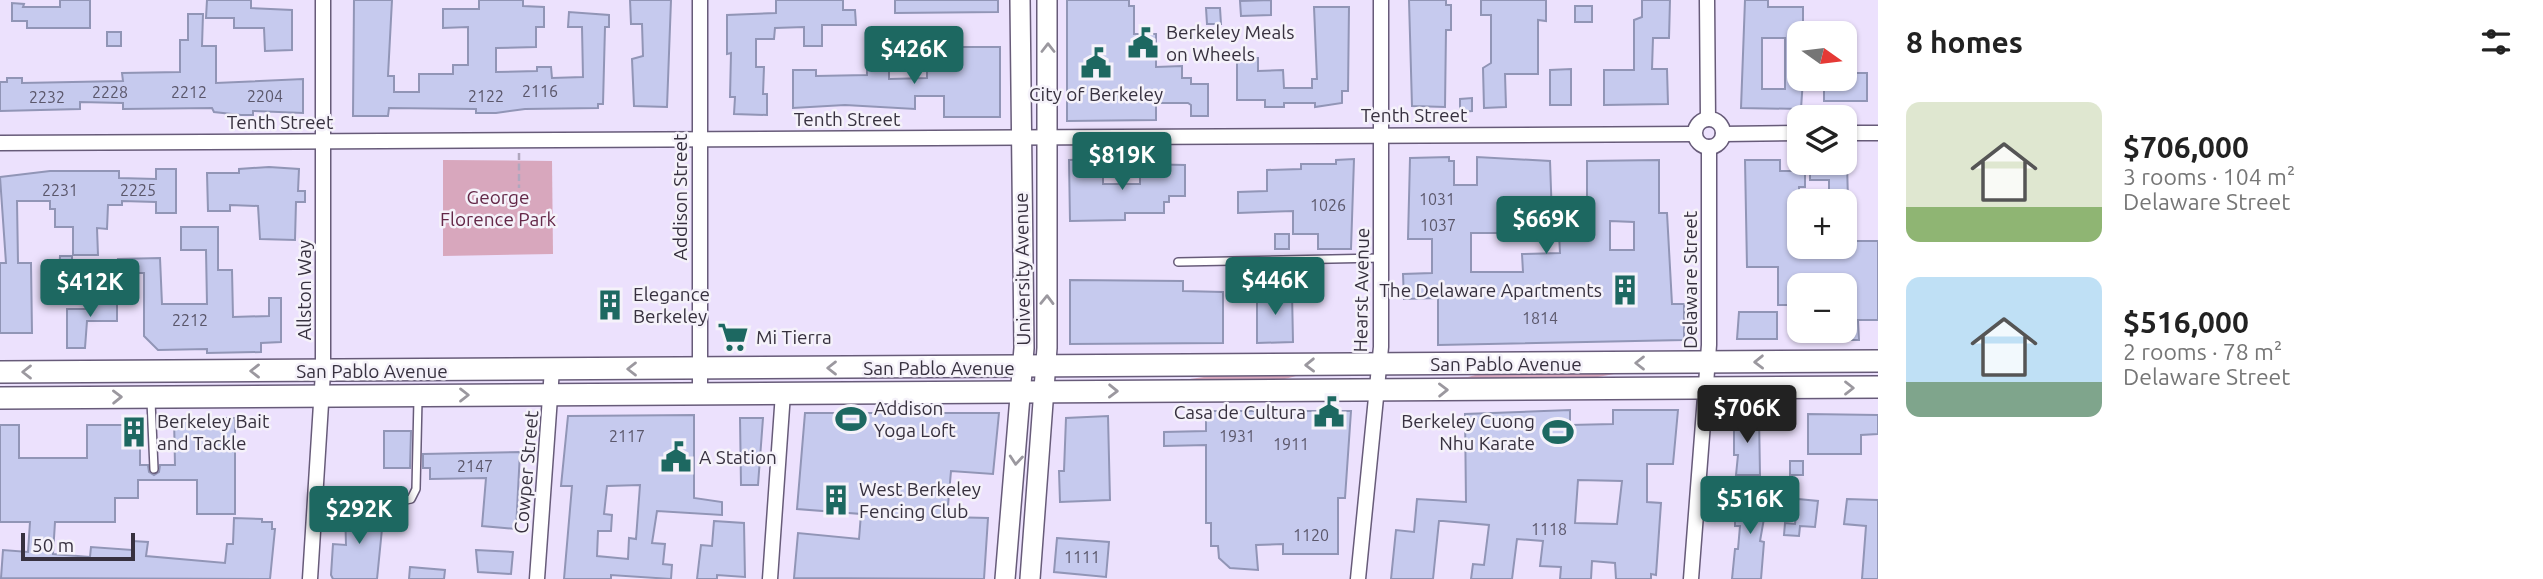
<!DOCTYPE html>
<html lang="en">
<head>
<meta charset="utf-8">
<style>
	body { margin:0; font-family:Ubuntu,sans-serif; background:#f2f2f2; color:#222; height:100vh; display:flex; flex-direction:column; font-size:26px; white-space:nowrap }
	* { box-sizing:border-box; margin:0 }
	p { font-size:23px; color:#767676 }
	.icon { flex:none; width:38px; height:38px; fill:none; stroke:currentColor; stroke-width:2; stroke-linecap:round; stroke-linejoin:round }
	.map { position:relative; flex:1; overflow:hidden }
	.panel { display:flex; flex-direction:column; background:#fff; width:665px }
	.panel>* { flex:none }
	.needle { width:46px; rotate:104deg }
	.buttons { position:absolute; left:1787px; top:21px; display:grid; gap:14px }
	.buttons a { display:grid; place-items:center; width:70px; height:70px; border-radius:14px; background:#fff; box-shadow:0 2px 5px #0004; font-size:35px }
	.scale { position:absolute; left:21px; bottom:18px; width:114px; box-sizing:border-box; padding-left:7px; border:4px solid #37313f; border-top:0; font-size:19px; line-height:24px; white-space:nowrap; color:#37313f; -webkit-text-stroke:5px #f5f2fa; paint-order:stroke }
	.price { position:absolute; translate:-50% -60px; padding:0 16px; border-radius:7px; background:#1d6861; color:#fff; font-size:23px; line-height:46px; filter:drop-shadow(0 2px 4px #0008) }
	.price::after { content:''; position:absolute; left:50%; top:42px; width:21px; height:16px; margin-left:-10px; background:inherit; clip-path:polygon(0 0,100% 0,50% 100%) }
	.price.active { background:#222; color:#fff }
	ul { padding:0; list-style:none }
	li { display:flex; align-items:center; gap:21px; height:175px; padding:0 28px }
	li span { display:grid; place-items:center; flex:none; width:196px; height:140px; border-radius:14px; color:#555 }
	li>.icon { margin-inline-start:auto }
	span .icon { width:84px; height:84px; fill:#fffc; stroke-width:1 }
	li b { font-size:30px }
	h2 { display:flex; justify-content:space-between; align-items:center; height:84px; padding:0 28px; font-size:30px }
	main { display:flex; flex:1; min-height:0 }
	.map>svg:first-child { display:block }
	.green { fill:#d8a7bd }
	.building { fill:#c6caee; stroke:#9195b6; stroke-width:2; fill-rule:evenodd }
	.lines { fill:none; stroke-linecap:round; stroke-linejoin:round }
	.service-casing { stroke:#675b79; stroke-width:10 }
	.minor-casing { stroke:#675b79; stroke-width:17 }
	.secondary-casing { stroke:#675b79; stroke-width:22 }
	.primary-casing { stroke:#675b79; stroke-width:24 }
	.path { stroke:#b0a7be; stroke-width:2.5; stroke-dasharray:7 3.5; stroke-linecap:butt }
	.service { stroke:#fff; stroke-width:7 }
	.minor { stroke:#fff; stroke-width:14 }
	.secondary { stroke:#fff; stroke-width:19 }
	.primary { stroke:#fff; stroke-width:21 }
	.oneway { stroke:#9b989f }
	.labels { text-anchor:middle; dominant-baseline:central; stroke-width:5; stroke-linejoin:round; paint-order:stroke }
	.number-label { font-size:16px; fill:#5b576b }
	.poi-label { font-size:19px; fill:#37313f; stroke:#f5f2fa; text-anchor:start }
	.street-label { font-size:19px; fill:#37313f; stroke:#f5f2fa }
	.park-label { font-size:19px; fill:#642848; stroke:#f5f2fa }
</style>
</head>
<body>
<main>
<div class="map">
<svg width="1878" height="579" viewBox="0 0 1878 579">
	<rect width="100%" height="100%" fill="#ece1fd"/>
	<g class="green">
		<path d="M443,160L552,161L553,254L443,256Z"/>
		<path d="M1675,371V374H1614L1587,379H1412L1468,377L1483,373Z"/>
		<path d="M1232,373H1346L1296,376L1281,380L1073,383L1183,380Z"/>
	</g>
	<g class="building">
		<path d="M60,0H90V28H27V21H12V3L24,4L23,7H60Z"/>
		<path d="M207,0H251V8L292,10V50L265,51L264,28H234V18H206Z"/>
		<path d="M354,0H392L388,76H394V92H419V74H453V65H468V27L443,28V9H479V0H523V6L544,7V27H536V47L496,48V72L537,71V67H551L552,78L583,77L582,27H568L569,12L609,15V27H605L603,104H598V108L525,109L496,113H476V109L389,108L388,116H353Z"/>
		<path d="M630,0H671L667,107L634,106L632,59L643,56L642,24H631Z"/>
		<path d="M776,0H843V10H855L856,25H822V46H804V27L775,28L774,39H756V67H764L763,94H767V115L734,114L735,97H730L731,53L727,54V15L776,13Z"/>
		<path d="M895,0H998V12L895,13Z"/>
		<path d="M1067,0H1129V6H1134V34H1156V67L1182,66V78H1191V84H1208V116H1191V105L1188,103H1156V120L1067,121Z"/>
		<path d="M1271,0V15L1241,16L1240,1Z"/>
		<path d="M1409,0H1446V5H1451V30H1446L1445,107L1412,106Z"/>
		<path d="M1481,0H1546V21L1538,20V74H1505L1506,107L1484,108L1483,68L1491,63V15H1481Z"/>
		<path d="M1642,0H1670L1669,38H1653L1652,69H1667L1668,104L1604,105V70H1634V20L1642,17Z"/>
		<path d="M1745,0H1768V7H1803V33H1799V79H1803L1801,109L1741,108ZM1762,38H1785V89H1762Z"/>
		<rect x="1575" y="6" width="17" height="16"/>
		<path d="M1314,7H1349L1348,91H1342V103L1315,107V103H1284V107H1265V100H1237V64L1240,58H1258V71L1283,70L1284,88H1312V79H1317Z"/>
		<path d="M1206,8H1220L1221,24H1207Z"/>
		<path d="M188,14H203L202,46H216V83L303,79V113L253,111V115H241L214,112L212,108L123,109V103L80,102V109L0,111V82H7V78H22V83L123,81L122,73L180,72V40H188Z"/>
		<rect x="107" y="32" width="14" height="14"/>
		<path d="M944,47H1000V117H944V96H915V109L845,105L793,108V70H816V76L867,75V69H889V79L927,78V61H944Z"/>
		<path d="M1571,69V105H1550V70Z"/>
		<path d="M1847,73H1867V101H1824V79H1847Z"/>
		<path d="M1472,98V111L1460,112V99Z"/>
		<path d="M1449,157V161H1454V185H1477V157L1550,161L1552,218L1515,219V233H1471V272H1523L1522,254L1560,253L1558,214L1587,213V161L1659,160V213H1667L1672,304H1684V340L1438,345V298L1404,299L1403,274L1432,273V239H1408L1410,158ZM1610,221L1634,222V250H1610Z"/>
		<path d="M1093,159V169H1103V184H1140V164L1185,165V196H1169V202H1164V213H1125V220L1070,221L1069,160Z"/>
		<path d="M1354,159L1351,249H1318V234H1293V211L1238,213V192L1267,191V170L1301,169V164H1336V160Z"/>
		<path d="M1745,160H1780V171H1805V187H1799V247L1844,249V241H1878V320H1858L1859,340H1844V285H1799V305H1778V267H1747Z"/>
		<path d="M1810,163H1847L1848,201H1829V180H1810Z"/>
		<path d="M269,167L299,169L298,191H305V202H296L295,240L260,239L258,206L230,205V211H208L207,173H239V169Z"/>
		<path d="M156,169H176V213H156V202L122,201V205H108L107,229L97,228L98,255H73V227H55V209H50V201H17L18,263H31L32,333H0V263H6L0,177L50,171H119V178L156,179Z"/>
		<path d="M181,227H218V270H232L233,317L269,316V298H281V342L261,343V352L207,353V349L158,350L144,336V273H119L118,259L160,258L162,304H207L206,250H181Z"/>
		<rect x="1275" y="234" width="14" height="15"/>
		<path d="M60,256H72V273H59Z"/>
		<path d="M1070,280L1183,281V291L1223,292V343L1070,344Z"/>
		<path d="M1257,292H1292L1293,342L1257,343Z"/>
		<path d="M93,295H117V321H87L85,348H67V309H93Z"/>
		<path d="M1739,312H1777V339H1737Z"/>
		<path d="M1570,410V425L1613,424V410H1678L1673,464H1647V502L1661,503L1656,575L1651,574V579H1616L1615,563L1592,561L1591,579H1560L1561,567L1540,566L1543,541L1517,539L1512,579H1471L1473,564L1484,565L1489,525L1443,521H1439L1433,579H1391L1396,530L1414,532L1417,499L1466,502L1465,414ZM1578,480L1622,481L1617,524L1575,523Z"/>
		<path d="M1206,411H1351L1345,498H1338V554H1283V544L1256,545L1258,570L1230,568L1219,558L1218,546H1211V523H1206V445L1164,446V432L1206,431Z"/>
		<path d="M805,413H999L993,474L951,471L947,517L988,518L984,579L794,578L798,533L859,539L861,514L797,509Z"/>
		<path d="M1808,414L1878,415V434L1861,435V454H1808Z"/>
		<path d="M694,415V498L722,502V515L657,511L652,543L665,544L663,564L672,565L671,579L611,575V579H564L572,486H561L568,416ZM640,485L636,539L629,538L628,559L597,556L598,531H611L612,515L604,514L607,486Z"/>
		<path d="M1108,416L1110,500L1060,502L1059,471H1064L1066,418Z"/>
		<path d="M1734,416H1759L1760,475H1736L1738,455H1734Z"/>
		<path d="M128,418L140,419V465H148L149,472L154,475L159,472L160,465H175L174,418H235V514H197V480H138V498H115V522H55L53,554L90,557L91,547L132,550L133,541L148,542L146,556L225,563L227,544H233L234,518L262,519V522H272V529H275L270,579L1,578L3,550L28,552L30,522H0V425H19V458H87V425H128Z"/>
		<path d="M740,418H763L758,485H741Z"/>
		<path d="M384,431H411L410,468H384Z"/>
		<path d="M520,452L516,529L482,526L486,478L430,479V468H423V454Z"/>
		<rect x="1790" y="461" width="13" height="14"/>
		<path d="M1738,492L1768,496L1760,541L1764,542L1761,579H1732L1735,549H1738L1740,526H1735V516Z"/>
		<path d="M1798,499L1818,501L1815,527L1800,526L1799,536L1784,535L1785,523L1795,524Z"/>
		<path d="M1847,499L1878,500V579H1862L1866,526L1844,524Z"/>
		<path d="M345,508L384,509L377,579H333L331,575L333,544L346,545Z"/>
		<path d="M714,521L744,523L745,577L717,575V579H697L701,545L712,546Z"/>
		<path d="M1057,538L1109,542L1106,577L1054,572Z"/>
		<path d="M476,550L513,552L511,574L478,572Z"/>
		<path d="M410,567L445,570L444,579H409Z"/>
	</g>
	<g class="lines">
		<g class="service-casing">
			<g id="service">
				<path d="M1178,262L1381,258"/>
				<path d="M151,401L154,469"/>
				<path d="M368,496C379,504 398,502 411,499L416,489L418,399"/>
			</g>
		</g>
		<g class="minor-casing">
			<g id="minor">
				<path d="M700,0V394"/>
				<path d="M1707,0L1708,119"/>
				<circle cx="1709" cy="133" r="14"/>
				<path d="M1844,133H1878"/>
				<path d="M1723,134L1799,133"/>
				<path d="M0,143L1694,134"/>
				<path d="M310,579L323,372V0"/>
				<path d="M537,579L552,369"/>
				<path d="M770,579L783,393"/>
				<path d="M1358,579L1381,347V0"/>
				<path d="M1691,579L1709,345V147"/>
			</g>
		</g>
		<g class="secondary-casing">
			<g id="secondary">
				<path d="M1005,579L1024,348L1020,0"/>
				<path d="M1030,579L1047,348V0"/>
			</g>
		</g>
		<g class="primary-casing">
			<g id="primary">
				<path d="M0,372L1878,361"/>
				<path d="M0,398L1878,387"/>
			</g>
		</g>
		<path class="path" d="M519,153V188"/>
		<use href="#service" class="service"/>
		<use href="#minor" class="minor"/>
		<use href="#secondary" class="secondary"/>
		<use href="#primary" class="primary"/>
	</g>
	<defs><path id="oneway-chevron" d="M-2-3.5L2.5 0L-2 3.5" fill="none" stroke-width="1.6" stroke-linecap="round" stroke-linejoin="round" transform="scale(1.75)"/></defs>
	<g class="oneway">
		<use href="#oneway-chevron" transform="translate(1048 48) rotate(-90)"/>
		<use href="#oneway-chevron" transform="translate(1047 300) rotate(-89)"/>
		<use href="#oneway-chevron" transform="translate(1759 362) rotate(179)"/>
		<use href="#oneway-chevron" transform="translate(1640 363) rotate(180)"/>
		<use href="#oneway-chevron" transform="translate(1310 365) rotate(179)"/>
		<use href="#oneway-chevron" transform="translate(832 368) rotate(180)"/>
		<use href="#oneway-chevron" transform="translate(632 369) rotate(180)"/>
		<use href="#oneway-chevron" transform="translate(255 371) rotate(-180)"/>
		<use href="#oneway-chevron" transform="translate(27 372) rotate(180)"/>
		<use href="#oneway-chevron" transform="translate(1849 388)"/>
		<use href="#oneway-chevron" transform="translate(1443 390) rotate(-1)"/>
		<use href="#oneway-chevron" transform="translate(1113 391) rotate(1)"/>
		<use href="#oneway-chevron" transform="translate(464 395)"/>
		<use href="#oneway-chevron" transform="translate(117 397) rotate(-1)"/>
		<use href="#oneway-chevron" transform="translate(1016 460) rotate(95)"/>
	</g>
	<defs>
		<g id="civic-bare" transform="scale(2.415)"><path d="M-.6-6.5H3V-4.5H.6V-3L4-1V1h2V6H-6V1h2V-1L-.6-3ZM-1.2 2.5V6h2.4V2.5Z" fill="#1d6861" stroke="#f5f2fa" stroke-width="2.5" paint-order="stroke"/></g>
		<g id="building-bare" transform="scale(2.415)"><path d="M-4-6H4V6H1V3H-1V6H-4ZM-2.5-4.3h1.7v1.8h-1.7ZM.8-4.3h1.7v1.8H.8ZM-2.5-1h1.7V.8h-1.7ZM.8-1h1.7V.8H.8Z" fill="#1d6861" stroke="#f5f2fa" stroke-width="2.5" paint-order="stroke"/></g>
		<g id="supermarket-bare" transform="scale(2.415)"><path d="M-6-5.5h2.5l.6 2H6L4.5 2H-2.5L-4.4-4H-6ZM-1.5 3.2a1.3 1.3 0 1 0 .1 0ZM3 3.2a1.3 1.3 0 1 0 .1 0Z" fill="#1d6861" stroke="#f5f2fa" stroke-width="2.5" paint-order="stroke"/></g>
		<g id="stadium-bare" transform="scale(2.415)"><path d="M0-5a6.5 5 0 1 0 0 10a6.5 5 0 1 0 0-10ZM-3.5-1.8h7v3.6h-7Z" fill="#1d6861" stroke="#f5f2fa" stroke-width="2.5" paint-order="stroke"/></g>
	</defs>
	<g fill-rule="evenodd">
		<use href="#civic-bare" x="1143" y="43"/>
		<use href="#civic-bare" x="1096" y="63"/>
		<use href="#building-bare" x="1625" y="290"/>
		<use href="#building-bare" x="610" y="305"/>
		<use href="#supermarket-bare" x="733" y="337"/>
		<use href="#civic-bare" x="1329" y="412"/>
		<use href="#stadium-bare" x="851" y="419"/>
		<use href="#building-bare" x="134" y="432"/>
		<use href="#stadium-bare" x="1558" y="432"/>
		<use href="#civic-bare" x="676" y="457"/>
		<use href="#building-bare" x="836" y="500"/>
	</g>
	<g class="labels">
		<g class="number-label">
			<text x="540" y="91">2116</text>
			<text x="110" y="92">2228</text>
			<text x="189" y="92">2212</text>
			<text x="265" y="96">2204</text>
			<text x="486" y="96">2122</text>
			<text x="47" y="97">2232</text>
			<text x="60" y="190">2231</text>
			<text x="138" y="190">2225</text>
			<text x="1437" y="199">1031</text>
			<text x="1328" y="205">1026</text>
			<text x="1438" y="225">1037</text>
			<text x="1540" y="318">1814</text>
			<text x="190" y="320">2212</text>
			<text x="627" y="436">2117</text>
			<text x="1237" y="436">1931</text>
			<text x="1291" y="444">1911</text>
			<text x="475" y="466">2147</text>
			<text x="1549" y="529">1118</text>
			<text x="1311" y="535">1120</text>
			<text x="1082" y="557">1111</text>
		</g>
		<g class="poi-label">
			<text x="1166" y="32">Berkeley Meals<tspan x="1166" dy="22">on Wheels</tspan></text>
			<text x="1096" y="94" text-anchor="middle">City of Berkeley</text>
			<text x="1602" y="290" text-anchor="end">The Delaware Apartments</text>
			<text x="633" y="294">Elegance<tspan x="633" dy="22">Berkeley</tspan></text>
			<text x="756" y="337">Mi Tierra</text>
			<text x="874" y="408">Addison<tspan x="874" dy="22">Yoga Loft</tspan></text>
			<text x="1306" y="412" text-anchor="end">Casa de Cultura</text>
			<text x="157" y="421">Berkeley Bait<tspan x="157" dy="22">and Tackle</tspan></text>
			<text x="1535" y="421" text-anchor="end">Berkeley Cuong<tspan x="1535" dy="22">Nhu Karate</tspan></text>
			<text x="699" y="457">A Station</text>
			<text x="859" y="489">West Berkeley<tspan x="859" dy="22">Fencing Club</tspan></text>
		</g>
		<g class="street-label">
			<text x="1414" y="115">Tenth Street</text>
			<text x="847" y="119">Tenth Street</text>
			<text x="280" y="122">Tenth Street</text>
			<text transform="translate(680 197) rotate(-90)">Addison Street</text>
			<text transform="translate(1022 269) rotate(-91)">University Avenue</text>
			<text transform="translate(1690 280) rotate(-90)">Delaware Street</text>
			<text transform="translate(304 290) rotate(-90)">Allston Way</text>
			<text transform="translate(1361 290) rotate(-89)">Hearst Avenue</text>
			<text x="1506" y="364">San Pablo Avenue</text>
			<text x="939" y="368">San Pablo Avenue</text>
			<text x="372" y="371">San Pablo Avenue</text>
			<text transform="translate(526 472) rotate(-85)">Cowper Street</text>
		</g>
		<g class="park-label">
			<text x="498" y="197">George<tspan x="498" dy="22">Florence Park</tspan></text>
		</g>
	</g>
</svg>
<div class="buttons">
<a><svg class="needle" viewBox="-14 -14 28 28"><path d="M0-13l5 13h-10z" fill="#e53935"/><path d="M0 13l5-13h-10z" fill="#767676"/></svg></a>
<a><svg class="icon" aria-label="layers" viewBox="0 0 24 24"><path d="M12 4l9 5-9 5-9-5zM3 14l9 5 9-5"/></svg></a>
<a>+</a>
<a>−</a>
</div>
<div class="scale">50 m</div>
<b class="price" style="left:914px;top:86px">$426K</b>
<b class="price" style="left:1122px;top:192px">$819K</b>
<b class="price" style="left:1546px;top:256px">$669K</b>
<b class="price" style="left:1275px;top:317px">$446K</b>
<b class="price" style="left:90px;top:319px">$412K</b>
<b class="price active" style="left:1747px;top:445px">$706K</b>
<b class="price" style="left:1750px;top:536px">$516K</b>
<b class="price" style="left:359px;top:546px">$292K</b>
</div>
<section class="panel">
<h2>8 homes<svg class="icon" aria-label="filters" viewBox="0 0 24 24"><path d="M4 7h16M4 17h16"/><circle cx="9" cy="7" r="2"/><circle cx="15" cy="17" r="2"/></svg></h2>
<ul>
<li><span style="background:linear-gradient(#dfe7d0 75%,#8fb573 0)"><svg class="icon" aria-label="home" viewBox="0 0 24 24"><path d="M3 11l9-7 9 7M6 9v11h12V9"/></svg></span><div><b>$706,000</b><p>3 rooms · 104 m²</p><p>Delaware Street</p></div></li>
<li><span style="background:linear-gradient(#bfe0f5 75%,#7fa58c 0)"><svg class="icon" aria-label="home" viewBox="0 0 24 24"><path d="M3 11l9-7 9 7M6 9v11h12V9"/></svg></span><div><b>$516,000</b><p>2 rooms · 78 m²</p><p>Delaware Street</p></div></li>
</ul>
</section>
</main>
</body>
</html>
